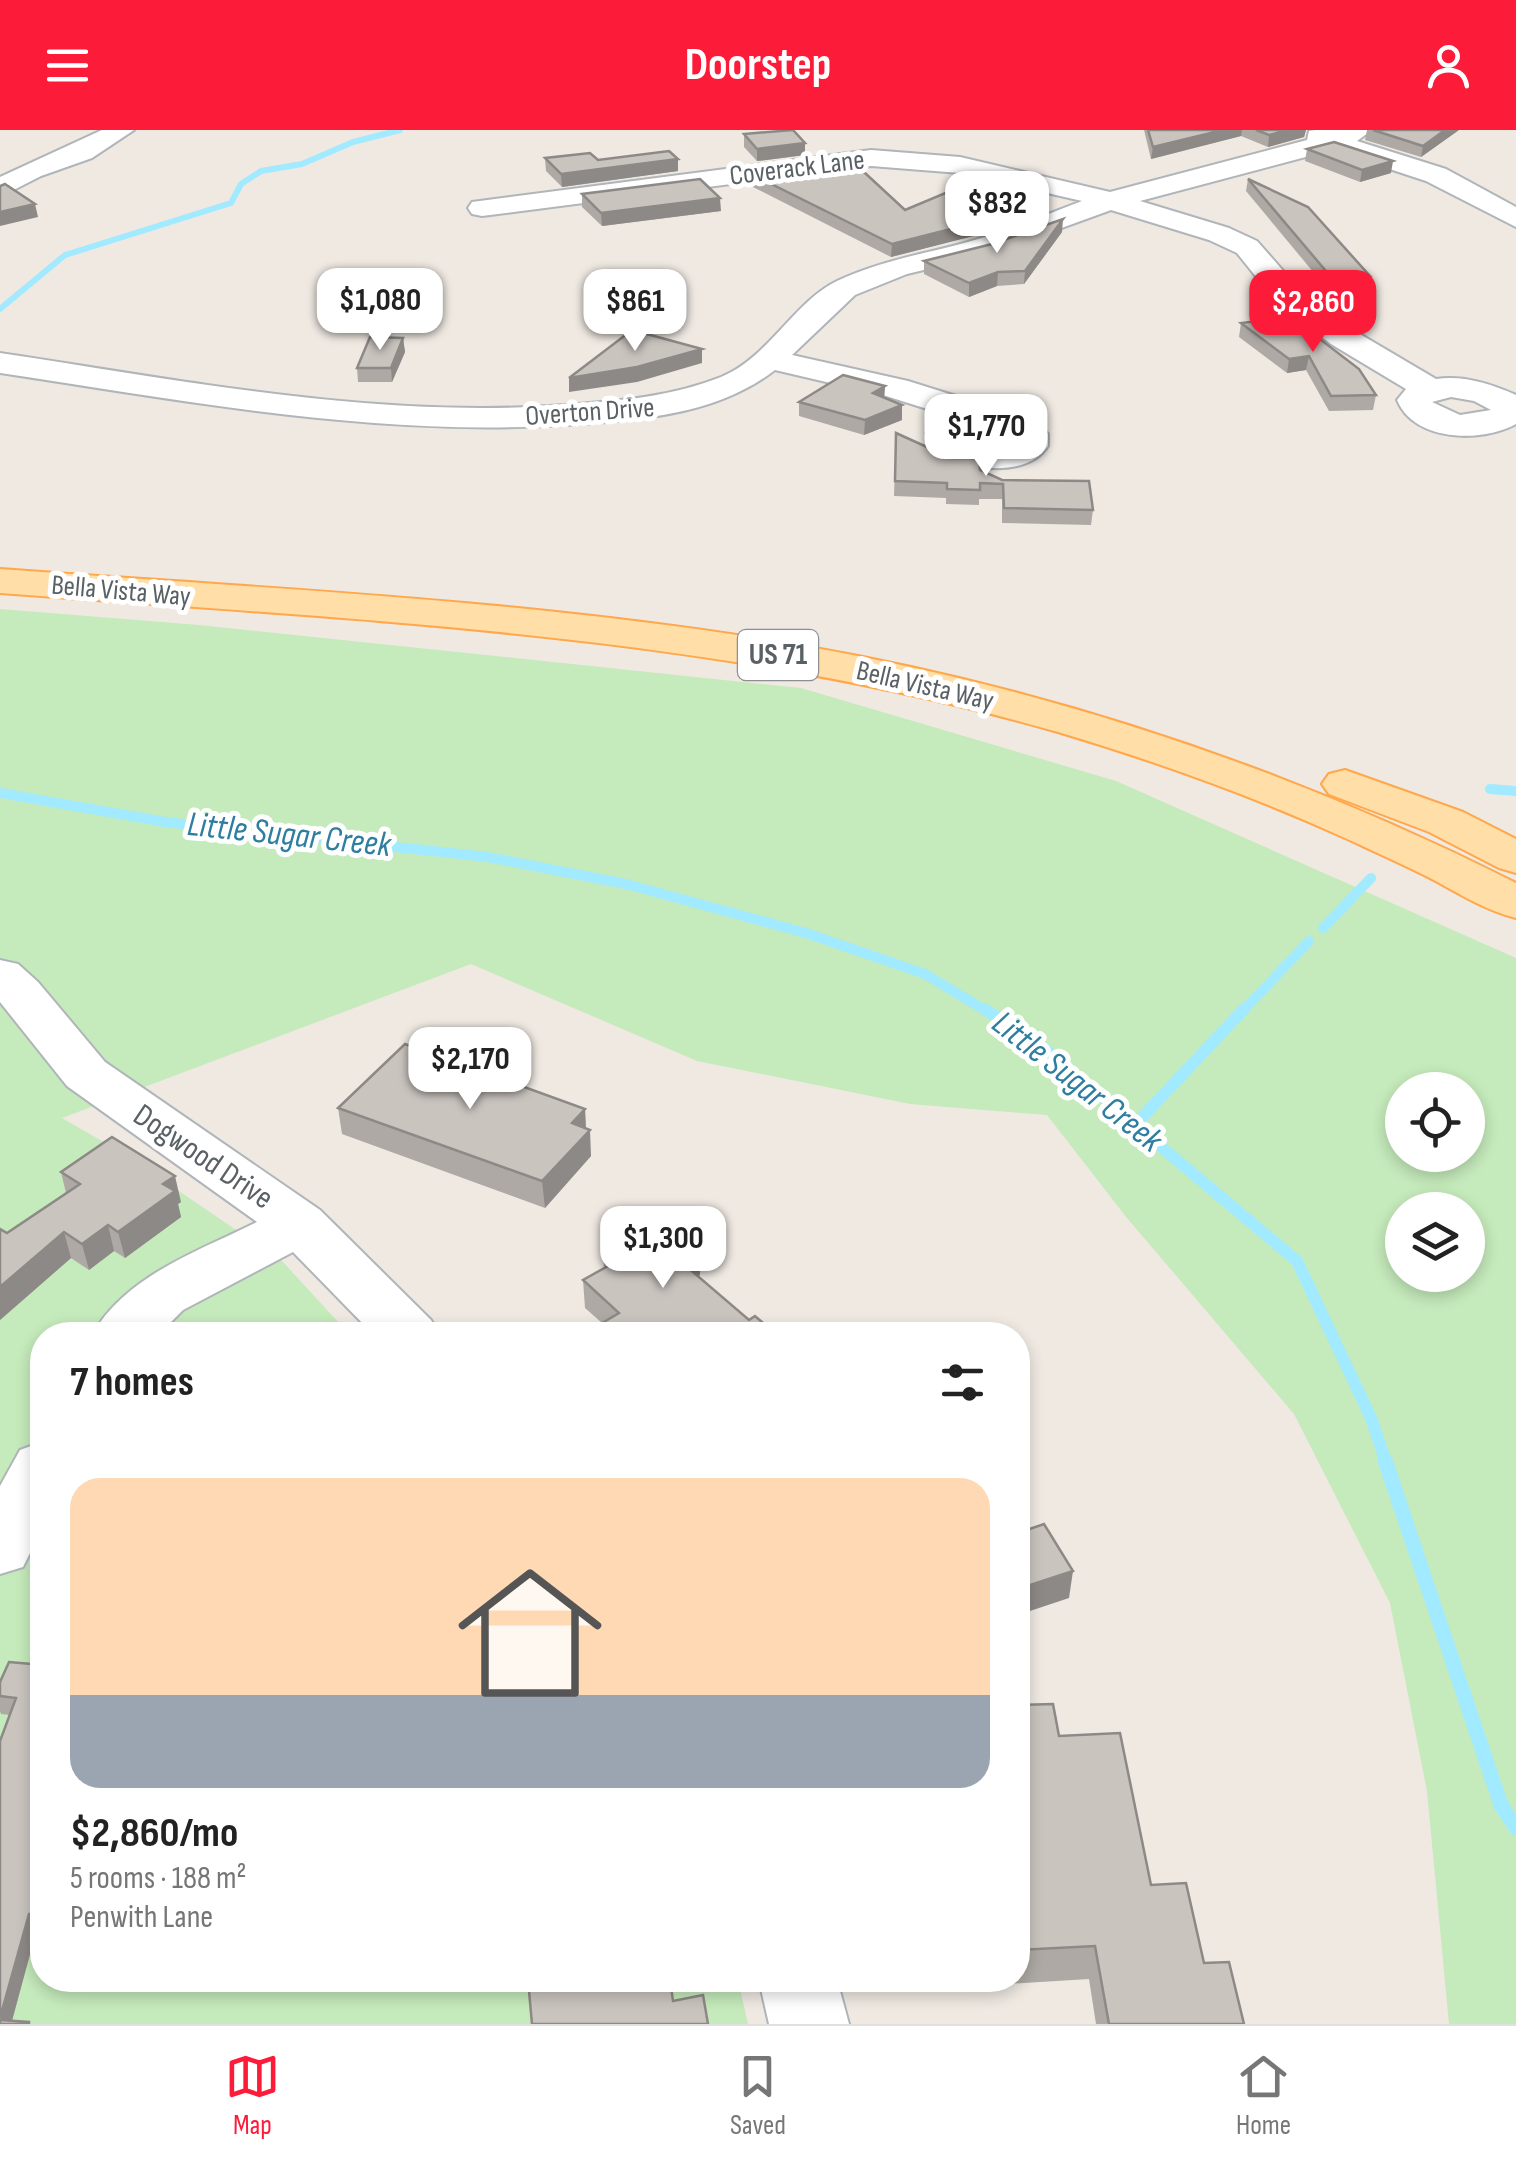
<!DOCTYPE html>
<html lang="en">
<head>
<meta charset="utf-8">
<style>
	body { margin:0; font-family:"Sofia Sans Condensed",sans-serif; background:#f6f6f6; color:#222; height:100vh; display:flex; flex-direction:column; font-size:38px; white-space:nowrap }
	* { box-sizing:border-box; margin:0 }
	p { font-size:32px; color:#767676 }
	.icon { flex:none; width:55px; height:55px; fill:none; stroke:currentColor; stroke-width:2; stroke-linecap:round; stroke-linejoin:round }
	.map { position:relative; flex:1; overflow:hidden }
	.panel { position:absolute; left:30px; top:1192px; width:1000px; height:670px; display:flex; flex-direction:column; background:#fff; border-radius:40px; box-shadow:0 5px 15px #0003 }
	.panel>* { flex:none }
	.fabs { position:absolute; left:1385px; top:942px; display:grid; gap:20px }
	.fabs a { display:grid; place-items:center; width:100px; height:100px; border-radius:50%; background:#fff; box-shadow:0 5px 15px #0003; font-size:50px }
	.price { position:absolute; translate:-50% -85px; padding:0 22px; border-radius:20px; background:#fff; color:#222; font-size:32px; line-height:65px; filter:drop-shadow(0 2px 5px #0008) }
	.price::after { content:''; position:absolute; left:50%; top:60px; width:30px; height:22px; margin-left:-15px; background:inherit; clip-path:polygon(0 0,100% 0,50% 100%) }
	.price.current { background:#fc1b39; color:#fff }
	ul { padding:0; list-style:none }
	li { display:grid; align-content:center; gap:20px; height:530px; padding:0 40px }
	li+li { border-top:2px solid #e0e0e0 }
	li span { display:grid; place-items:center; height:310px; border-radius:30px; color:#555 }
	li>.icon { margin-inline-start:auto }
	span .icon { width:180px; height:180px; fill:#fffc; stroke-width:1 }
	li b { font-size:42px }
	h2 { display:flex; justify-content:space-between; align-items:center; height:120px; padding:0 40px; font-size:42px }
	header { display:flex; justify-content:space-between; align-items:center; height:130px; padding:0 40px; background:#fc1b39; color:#fff; font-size:45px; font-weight:700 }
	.menu { display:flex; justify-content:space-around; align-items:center; height:140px; border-top:2px solid #e0e0e0; background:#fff; font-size:28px; color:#767676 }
	.menu a { display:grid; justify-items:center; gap:5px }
	.menu .current { color:#fc1b39 }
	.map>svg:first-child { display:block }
	.green { fill:#c5eabb; fill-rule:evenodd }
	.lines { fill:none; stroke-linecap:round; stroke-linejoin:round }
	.stream-far3 { stroke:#a2eaff; stroke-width:6 }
	.stream-far2 { stroke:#a2eaff; stroke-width:10 }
	.stream-far1 { stroke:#a2eaff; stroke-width:12 }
	.stream { stroke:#a2eaff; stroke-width:15 }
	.minor-casing { stroke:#b0b5b9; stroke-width:4 }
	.major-casing { stroke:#ffa74b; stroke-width:4 }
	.minor { fill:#fff; fill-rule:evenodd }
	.major { fill:#ffdea7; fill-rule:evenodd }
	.wall { fill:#aea9a4 }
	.shaded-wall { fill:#8d8986 }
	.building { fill:#cac4bf; stroke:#8d8986; stroke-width:2.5 }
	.labels { text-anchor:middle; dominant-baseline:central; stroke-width:10; stroke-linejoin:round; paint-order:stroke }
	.far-street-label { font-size:28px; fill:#5a6165; stroke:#fff }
	.shield { fill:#fff; stroke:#8c9093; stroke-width:2.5 }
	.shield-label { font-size:30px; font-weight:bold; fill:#5a6165 }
	.street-label { font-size:32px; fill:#5a6165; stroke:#fff }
	.water-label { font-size:35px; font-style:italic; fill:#2e7ea0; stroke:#fff }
</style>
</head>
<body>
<header><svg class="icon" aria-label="menu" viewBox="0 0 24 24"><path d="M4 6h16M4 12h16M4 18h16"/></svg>Doorstep<svg class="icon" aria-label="person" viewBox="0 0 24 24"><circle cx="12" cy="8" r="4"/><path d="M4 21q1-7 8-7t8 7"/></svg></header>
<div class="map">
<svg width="1516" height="1894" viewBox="0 0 1516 1894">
	<rect width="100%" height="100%" fill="#efe9e2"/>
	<path class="green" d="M0,479L199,495L801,558L1116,651L1516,828V1894H1449L1427,1661L1390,1473L1294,1284L1127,1088L1047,985L910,974L697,931L471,834L62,988L126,1025L283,1132L350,1205H42V1850H738L748,1894H0ZM1402,960H1468V1025H1402ZM1402,1080H1468V1145H1402Z"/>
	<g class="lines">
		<path class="stream-far3" d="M0,179L65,125L231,73L241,54L261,41L302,34L353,12L400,0"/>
		<g class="stream-far2">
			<path d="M1490,659L1516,661"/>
			<path d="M0,663L165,692L488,727L626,754L806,803L925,844L988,882"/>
			<path d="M1323,798L1371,748"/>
			<path d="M1242,882L1309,811"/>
		</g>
		<g class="stream-far1">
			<path d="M984,879L1033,909L1297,1131L1371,1288L1386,1332"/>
			<path d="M1134,996L1244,879"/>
		</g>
		<path class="stream" d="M1385,1330L1501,1675L1516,1698"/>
		<g class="minor-casing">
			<g id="minor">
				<path d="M102,0H134L92,28L41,46L0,67V47Z"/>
				<path d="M1315,0H1372L1357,11L1446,39L1516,77V97L1426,51L1332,20L1140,71L1229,98L1257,111L1300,160L1353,200L1436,249C1464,245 1491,254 1516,265V294C1482,313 1414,312 1397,270L1406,259L1331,214L1278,174L1237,123L1209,110L1111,80L990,124L907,144L855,165L792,225L908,251L1036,291L1048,304V316C1025,350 964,339 934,322L926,303L940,283L886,266L775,240C719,283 649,289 581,294C385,309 193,272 0,243V223C187,251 375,289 565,275C619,271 670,267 721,247C767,229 795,171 837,151C879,131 924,124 968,112C1007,101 1045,85 1082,71L960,43L871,36L482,86L472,84L468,78L472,72L871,20L960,27L1110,62L1307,10L1309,1ZM1451,267L1474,271L1491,280L1460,285L1432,272ZM968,292L1012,305L1014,311C997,319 969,322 960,303Z"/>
				<path d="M0,830L18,834L38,852L105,932L320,1080L431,1190L440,1205H374L293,1122L183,1180L158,1205H92C126,1145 199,1121 257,1092L67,956L0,872Z"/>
				<path d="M42,1312V1399L23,1437L0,1444V1356L20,1320Z"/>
				<path d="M759,1850H837L849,1894H769Z"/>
			</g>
		</g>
		<g class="major-casing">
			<g id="major">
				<path d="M0,439C268,459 539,470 804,516C1052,559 1292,640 1516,753V788C1483,780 1454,760 1424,745C1398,732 1371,720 1345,708C1253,666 1155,631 1058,602C713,503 355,490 0,463Z"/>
				<path d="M1345,640L1463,682L1516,709V743L1499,738L1429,702L1329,664L1322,654L1329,644Z"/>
			</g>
		</g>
		<use href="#minor" class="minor"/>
		<use href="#major" class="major"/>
	</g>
	<g class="wall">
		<path d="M1144,0H1306L1304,7L1268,17L1241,6L1151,29Z"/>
		<path d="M1367,0H1459L1421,27L1365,10Z"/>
		<path d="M744,4L805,13V25L757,31L744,17Z"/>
		<path d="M1307,19L1391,43L1360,52L1305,31Z"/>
		<path d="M545,28L598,30L678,41L562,57L546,41Z"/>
		<path d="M753,45L905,80L1044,69L1043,82L981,104L891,127L753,57Z"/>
		<path d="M1248,49L1370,146L1367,159L1329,161L1246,61Z"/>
		<path d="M582,64L721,81L602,96L582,77Z"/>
		<path d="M1062,102L1024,154L997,156L969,167L924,144V131L992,114Z"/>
		<path d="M1291,187L1376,265L1373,280L1329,281L1306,240L1287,243L1239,207L1241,193Z"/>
		<path d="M403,208L405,222L392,252H358L357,238Z"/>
		<path d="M885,256L884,268L902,290L864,305L799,286V272Z"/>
		<path d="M896,303L1002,350L1093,380L1091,395L1002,393V369H979V375L946,374V368L894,366Z"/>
		<path d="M338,978L585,979L586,998L591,1026L545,1078L342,1004Z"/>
		<path d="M61,1042L181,1072L178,1074L181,1087L125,1128L114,1121L89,1140L71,1128L0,1190V1099L7,1103L66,1063Z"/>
		<path d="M603,1121L700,1145L698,1146L749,1190L777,1205L602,1193L585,1178L583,1150L604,1139Z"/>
		<path d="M42,1535V1802H36L12,1891L0,1894L10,1585L1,1584L0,1581V1552Z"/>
		<path d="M1018,1575L1059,1606L1151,1755L1244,1894H1096L1089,1849L989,1855L988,1850H1018Z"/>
	</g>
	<g class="shaded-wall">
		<path d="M1223,0H1242L1241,6L1151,29L1153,17Z"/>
		<path d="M1288,0H1306L1304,7L1268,17L1269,5Z"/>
		<path d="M1445,0H1459L1421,27L1423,16Z"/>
		<path d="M805,13V25L757,31V19Z"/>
		<path d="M678,29V41L562,57L561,44Z"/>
		<path d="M1393,31L1391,43L1360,52L1362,40Z"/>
		<path d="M720,68L721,81L602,96L601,83Z"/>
		<path d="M1044,69L1043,82L981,104L891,127L892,114Z"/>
		<path d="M35,74L38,87L0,96V82Z"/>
		<path d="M1063,89L1062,102L1024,154L1025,141Z"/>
		<path d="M998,142L997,156L969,167V153Z"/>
		<path d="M403,208L405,222L392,252L391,238Z"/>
		<path d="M702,219V233L637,252L569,262V248Z"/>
		<path d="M1309,226L1306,240L1287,243L1289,229Z"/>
		<path d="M885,256L884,270L873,263Z"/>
		<path d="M902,275V290L864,305L865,290Z"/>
		<path d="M585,979L586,1003L590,1000L591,1026L545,1078L542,1051L572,993Z"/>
		<path d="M175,1046L181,1072L178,1074L181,1087L125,1128L118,1102L163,1054Z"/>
		<path d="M108,1095L114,1121L89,1140L82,1114Z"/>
		<path d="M64,1102L71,1128L0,1190V1157Z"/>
		<path d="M699,1118L700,1145L680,1157L679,1130Z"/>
		<path d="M1073,1441L1069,1468L1018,1485V1459Z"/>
		<path d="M29,1784L36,1802L11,1894L0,1891Z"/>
	</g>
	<g class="building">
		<path d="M793,0L805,13L757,19L744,4Z"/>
		<path d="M1148,0H1223L1153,17Z"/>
		<path d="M1256,0H1288L1269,5Z"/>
		<path d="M1373,0H1445L1423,16Z"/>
		<path d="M1334,12L1393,31L1362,40L1307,19Z"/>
		<path d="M669,21L678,29L561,44L545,28L590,23L598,30Z"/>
		<path d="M852,31L905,80L974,51L1044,69L982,91L892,114L753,45Z"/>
		<path d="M700,49L720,68L601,83L582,64Z"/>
		<path d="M1248,49L1308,77L1370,146L1331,147Z"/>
		<path d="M5,54L35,74L0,82V56Z"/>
		<path d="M1063,89L1025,141L998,142L969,153L924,131L992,114Z"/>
		<path d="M1291,187L1359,239L1376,265L1331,266L1309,226L1289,229L1241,193Z"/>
		<path d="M632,200L702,219L637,237L569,248Z"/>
		<path d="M370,207L403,208L391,238H357Z"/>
		<path d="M843,245L885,256L873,263L902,275L865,290L799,272Z"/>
		<path d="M896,303L951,328H979L980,340L1002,350L1089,351L1093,380L1004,378L1003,354L980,353V360L947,359V353L895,351Z"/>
		<path d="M405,914L585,979L572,993L590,1000L542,1051L338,978Z"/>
		<path d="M112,1007L175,1046L163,1054L175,1061L118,1102L108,1095L82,1114L64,1102L0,1157V1099L7,1103L80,1054L61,1042Z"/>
		<path d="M663,1087L699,1118L679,1130L749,1190L755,1186L777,1205H582L619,1183L583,1150L615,1132L603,1121Z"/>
		<path d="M328,1196L336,1205H310Z"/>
		<path d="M290,1197L296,1205H273Z"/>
		<path d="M1044,1394L1073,1441L1018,1459V1396L1021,1402Z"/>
		<path d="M9,1532L42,1535V1784H29L0,1888V1611L16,1568L0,1566V1552Z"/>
		<path d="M1053,1574L1059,1606L1120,1603L1151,1755L1186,1753L1204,1833L1229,1832L1244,1894H1109L1095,1816L1018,1820V1575Z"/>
		<path d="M528,1850H670L673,1871L703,1865L708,1894H532Z"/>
		<path d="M0,1890L29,1892V1894H0Z"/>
	</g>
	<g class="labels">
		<g class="far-street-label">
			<text transform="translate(797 38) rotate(-7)">Coverack Lane</text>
			<text transform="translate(590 282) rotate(-4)">Overton Drive</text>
			<text transform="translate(121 461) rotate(5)">Bella Vista Way</text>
			<text transform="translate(925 556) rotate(13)">Bella Vista Way</text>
		</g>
		<rect class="shield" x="738" y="500" width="80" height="50" rx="8"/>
		<g class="shield-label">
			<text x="778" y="525">US 71</text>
		</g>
		<g class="street-label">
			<text transform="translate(203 1027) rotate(34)">Dogwood Drive</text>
		</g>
		<g class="water-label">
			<text transform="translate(289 705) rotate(6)">Little Sugar Creek</text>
			<text transform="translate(1077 952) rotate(38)">Little Sugar Creek</text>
		</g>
	</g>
</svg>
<div class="fabs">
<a><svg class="icon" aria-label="locate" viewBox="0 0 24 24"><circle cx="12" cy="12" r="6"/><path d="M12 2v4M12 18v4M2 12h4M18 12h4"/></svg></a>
<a><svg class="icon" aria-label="layers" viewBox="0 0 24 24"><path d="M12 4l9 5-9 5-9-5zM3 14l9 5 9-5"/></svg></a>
</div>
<b class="price" style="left:997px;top:126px">$832</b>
<b class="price" style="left:380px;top:223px">$1,080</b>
<b class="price" style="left:635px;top:224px">$861</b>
<b class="price current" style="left:1313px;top:225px">$2,860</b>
<b class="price" style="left:986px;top:349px">$1,770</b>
<b class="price" style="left:470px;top:982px">$2,170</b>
<b class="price" style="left:663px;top:1161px">$1,300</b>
<section class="panel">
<h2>7 homes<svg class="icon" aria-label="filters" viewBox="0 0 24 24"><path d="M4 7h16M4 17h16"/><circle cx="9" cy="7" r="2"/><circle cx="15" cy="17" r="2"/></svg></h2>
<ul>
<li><span style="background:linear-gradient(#ffd9b3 70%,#9aa5b1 0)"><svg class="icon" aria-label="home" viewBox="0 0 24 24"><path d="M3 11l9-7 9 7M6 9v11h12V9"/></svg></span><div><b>$2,860/mo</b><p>5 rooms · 188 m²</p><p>Penwith Lane</p></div></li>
</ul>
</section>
</div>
<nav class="menu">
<a class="current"><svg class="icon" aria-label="map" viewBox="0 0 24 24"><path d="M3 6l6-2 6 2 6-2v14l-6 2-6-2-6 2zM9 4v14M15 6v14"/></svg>Map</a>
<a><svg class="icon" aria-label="saved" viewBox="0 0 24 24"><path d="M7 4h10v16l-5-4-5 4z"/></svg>Saved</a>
<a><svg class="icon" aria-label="home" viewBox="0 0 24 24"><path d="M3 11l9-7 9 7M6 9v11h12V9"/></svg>Home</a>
</nav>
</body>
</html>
